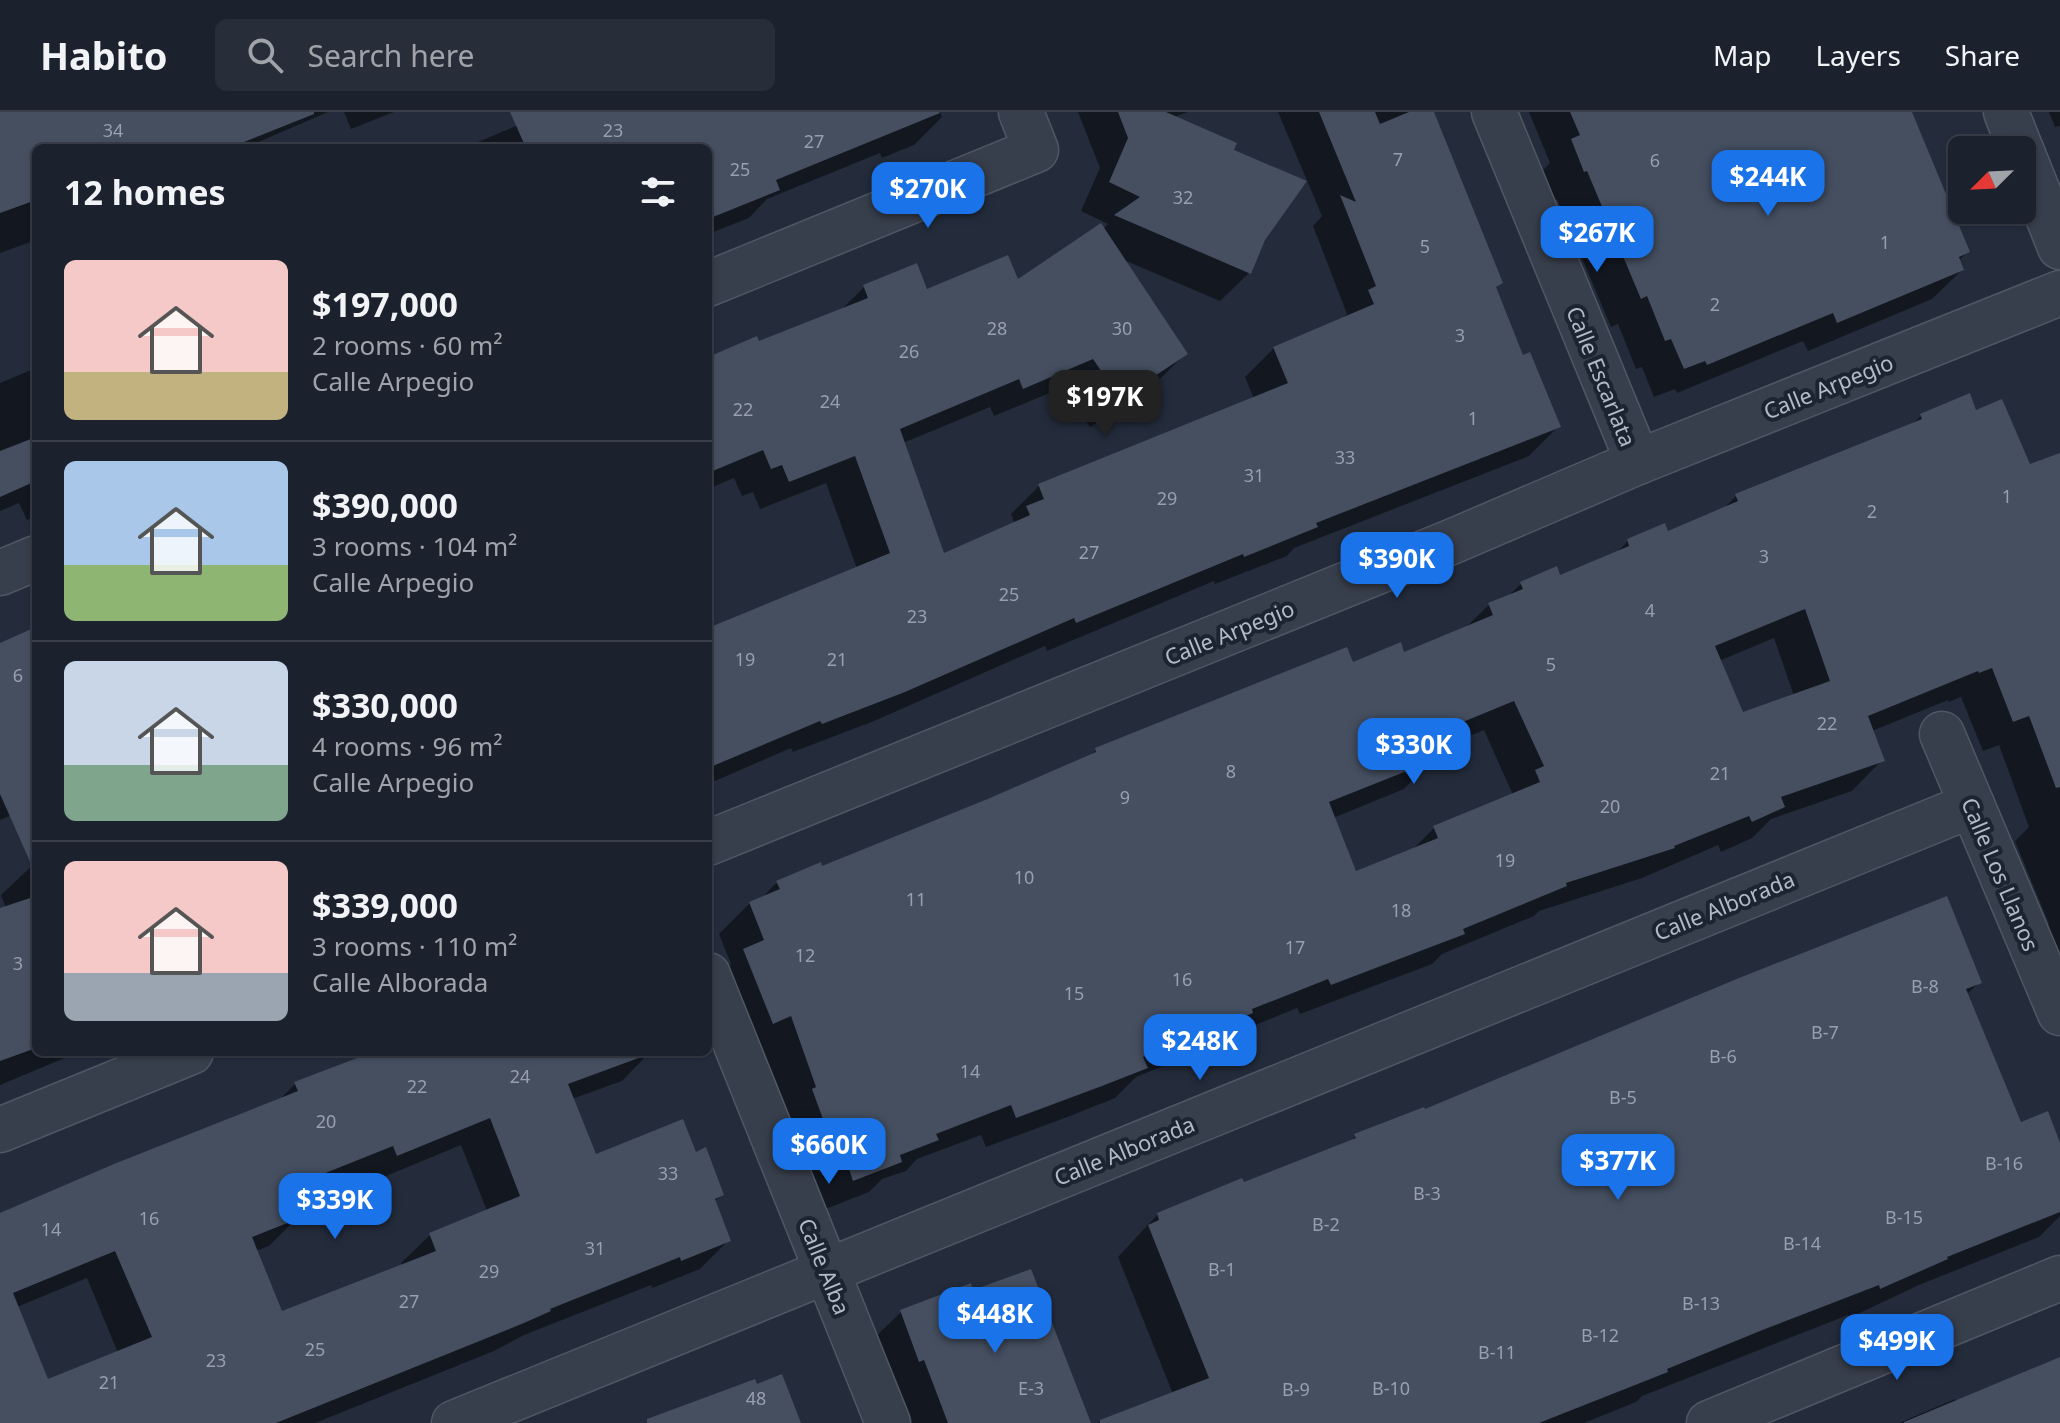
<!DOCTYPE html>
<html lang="en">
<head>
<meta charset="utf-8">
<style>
	body { margin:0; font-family:"Noto Sans",sans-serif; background:#282e39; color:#f1f3f6; height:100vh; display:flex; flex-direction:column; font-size:30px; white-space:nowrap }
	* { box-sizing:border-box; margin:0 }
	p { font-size:26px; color:#a0a3aa }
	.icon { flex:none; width:44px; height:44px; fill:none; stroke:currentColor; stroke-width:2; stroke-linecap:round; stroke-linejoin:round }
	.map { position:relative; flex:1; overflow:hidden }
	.sheet { position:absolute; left:32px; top:32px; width:680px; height:912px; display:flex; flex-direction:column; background:#1b212d; border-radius:12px; box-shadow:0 2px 6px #0004,0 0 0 2px #393e49 }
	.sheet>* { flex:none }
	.needle { width:52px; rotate:246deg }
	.fabs { position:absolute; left:1948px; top:24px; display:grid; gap:16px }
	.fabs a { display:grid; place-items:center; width:88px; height:88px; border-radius:12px; background:#1b212d; box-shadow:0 2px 6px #0004,0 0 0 2px #393e49; font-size:40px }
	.price { position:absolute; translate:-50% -68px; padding:0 18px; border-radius:16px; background:#1a73e8; color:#fff; font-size:26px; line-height:52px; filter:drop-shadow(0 2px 4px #0008) }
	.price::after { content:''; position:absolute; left:50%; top:48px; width:24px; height:18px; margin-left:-12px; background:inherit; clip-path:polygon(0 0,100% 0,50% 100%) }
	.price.current { background:#222; color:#fff }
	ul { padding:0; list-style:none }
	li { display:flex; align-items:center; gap:24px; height:200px; padding:0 32px }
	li+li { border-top:2px solid #393e49 }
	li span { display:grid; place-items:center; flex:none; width:224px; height:160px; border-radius:12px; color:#555 }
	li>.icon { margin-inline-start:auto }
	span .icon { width:96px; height:96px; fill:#fffc; stroke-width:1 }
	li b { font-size:34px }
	h2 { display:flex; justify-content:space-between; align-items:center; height:96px; padding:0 32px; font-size:34px }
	header { display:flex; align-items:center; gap:48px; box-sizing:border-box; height:112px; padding:0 40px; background:#1b212d; border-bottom:2px solid #393e49 }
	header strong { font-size:38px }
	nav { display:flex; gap:44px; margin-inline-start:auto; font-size:28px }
	.search { width:560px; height:72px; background:#282e39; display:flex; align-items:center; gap:20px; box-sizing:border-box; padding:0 28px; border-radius:12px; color:#a0a3aa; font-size:30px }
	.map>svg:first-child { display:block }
	.shadow { fill:#0007; fill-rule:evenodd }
	.building { fill:#454f60; fill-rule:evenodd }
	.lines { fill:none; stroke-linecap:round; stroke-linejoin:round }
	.minor-casing { stroke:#505764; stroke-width:47 }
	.minor { stroke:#383f4c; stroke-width:44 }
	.labels { text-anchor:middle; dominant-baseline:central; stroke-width:8; stroke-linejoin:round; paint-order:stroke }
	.number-label { font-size:18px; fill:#989fad }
	.street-label { font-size:22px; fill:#b3bac7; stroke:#1d2431 }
</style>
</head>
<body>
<header>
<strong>Habito</strong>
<div class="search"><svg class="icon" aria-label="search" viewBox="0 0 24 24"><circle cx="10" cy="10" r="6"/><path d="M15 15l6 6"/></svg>Search here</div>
<nav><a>Map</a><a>Layers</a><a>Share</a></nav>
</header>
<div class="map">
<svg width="2060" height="1311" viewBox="0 0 2060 1311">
	<rect width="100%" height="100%" fill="#242c3c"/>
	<g class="shadow">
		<path d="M0,0H328L245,36H36V128L0,141Z"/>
		<path d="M344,0H394L351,17Z"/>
		<path d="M549,0H940L942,5L914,33L882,46L880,41L767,87L749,106L708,122V36H472L478,30Z"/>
		<path d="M1078,0H1188L1174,5L1232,39L1264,127L1249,161L1220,189L1124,148L1186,241L1157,270L1090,315L1064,275L994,304L990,295L903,331L943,443L1009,415L1014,410L1011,402L1040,373L1254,287L1245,265L1274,236L1341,208L1347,202L1313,114L1322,104L1278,0H1431L1501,171L1494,177L1522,246L1558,315L1529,344L1294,436L1287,444L1215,472L1214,469L1047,539L1045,534L874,609L793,640L791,636L708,672V519L857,457L826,371L760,397L753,380L742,384L734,366L708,377V247L758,232L840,199L864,175L926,179L1017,170L1103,117L1108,112L1081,99L1100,56Z"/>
		<path d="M1529,0H1910L1968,140L1958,149L1962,158L1932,187L1808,239L1803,229L1677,281L1675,277L1654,285L1642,255L1636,257L1618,212L1611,215L1557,87L1555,88L1543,58L1550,51Z"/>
		<path d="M2049,0H2060V14L2055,15Z"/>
		<path d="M36,256V405L27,408L19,391L0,399V271Z"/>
		<path d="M1975,300L2029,355L2060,357V855L2044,818L2049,812L2015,729L2029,715L1999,633L1983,639L1961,585L1949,590L1948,588L1872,619L1882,648L1852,679L1771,707L1752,726L1721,740L1718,733L1642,766L1539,799L1534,804L1442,842L1432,852L1300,902L1297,896L1228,924L1220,931L1136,965L1115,986L1070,1004L986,1035L981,1023L917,1047L906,1059L882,1067L869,1080L823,1098L761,934L742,941L713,870L731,852L719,822L750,791L761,787L777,770L821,756L1088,646L1096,638L1352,553L1403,542L1465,516L1489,493L1507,485L1521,472L1556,457L1559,465L1615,442L1628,429L1667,421L1722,398L1736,384L1911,313L1921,304ZM1774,526L1794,584L1742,602L1719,549ZM1484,618L1513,683L1435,715L1411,739L1355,761L1333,706L1404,677L1434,646L1432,640Z"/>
		<path d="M36,518V693L0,708V534Z"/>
		<path d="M36,750V940H79L0,973V798L6,796L1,783Z"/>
		<path d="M1980,870L1966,883L2020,1013L2060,1036V1104L2039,1125L1919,1173L1849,1206L1848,1203L1642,1284L1636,1290L1584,1311H1097L1173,1282L1118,1145L1158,1102L1242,1073L1349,1031L1356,1024L1424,999Z"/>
		<path d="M379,940H650L622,969L572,987L595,1045L694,1042L722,1083L714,1090L729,1128L700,1157L652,1176L651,1173L524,1223L494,1239L315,1311H0V1102L278,989L295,972ZM461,1033L487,1099L430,1123L401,1151L402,1154L281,1202L256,1139L269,1134L297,1106L293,1094L301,1087L365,1061L369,1071ZM87,1166L118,1241L47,1270L17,1195Z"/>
		<path d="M972,1181L1089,1311H906L870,1230L901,1200Z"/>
		<path d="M2060,1247V1311H1899L1955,1287L1957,1290Z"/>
	</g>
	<g class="building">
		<path d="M0,0H314V2L229,36H36V88L0,101Z"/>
		<path d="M510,0H939L940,1L776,68L780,78L708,107V36H526Z"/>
		<path d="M1118,0H1166L1237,31L1234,38L1307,69L1265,128L1251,162L1114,103L1140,85L1109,70L1128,26Z"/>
		<path d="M1319,0H1375L1380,12L1409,0H1434L1503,171L1496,175L1523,243L1530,240L1561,315L1316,411L1318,415L1244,445L1243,442L1076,511L1074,506L905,580L822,612L820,609L708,656V516L890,441L855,344L789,370L782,353L771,357L763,338L708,361V245L757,224L759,229L868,186L863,173L917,151L927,177L1008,143L1018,167L1101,111L1188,242L1120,287L1093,247L1023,277L1019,267L900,317L944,441L1030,403L1026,394L1044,387L1038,372L1288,271L1273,235L1374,192L1368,178L1376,174L1340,83L1356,90Z"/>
		<path d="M1570,0H1912L1970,140L1959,145L1964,158L1837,211L1833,201L1707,253L1705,249L1684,257L1671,227L1665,229L1647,184L1641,187L1587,59L1584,60L1571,27L1580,23Z"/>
		<path d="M1970,281L1976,298L2002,287L2030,352L2060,341V675L2056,676L2029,604L2013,610L1992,556L1979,561L1978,559L1868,604L1885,649L1781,685L1785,695L1752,710L1749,704L1674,734L1675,736L1566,771L1567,774L1463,817L1465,822L1331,873L1328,867L1252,897L1253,901L1143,945L1148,956L1102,974L1016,1006L1011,993L936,1022L939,1028L900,1043L902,1050L853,1069L846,1048L839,1051L812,977L816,975L791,904L773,912L743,837L764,828L749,790L780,777L776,769L821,750L822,754L990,686L1096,640L1095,636L1347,535L1353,550L1401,530L1404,540L1493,503L1488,491L1523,477L1520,470L1557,454L1560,463L1629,434L1627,427L1665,411L1668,419L1738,389L1735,382L1922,307L1920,302ZM1805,497L1830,569L1743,600L1715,534ZM1514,589L1544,654L1535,658L1540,670L1433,714L1438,726L1356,759L1329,690L1437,647L1431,634L1440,631L1436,621Z"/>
		<path d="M36,325V369L0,385V339Z"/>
		<path d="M36,515V763L0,682V531Z"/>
		<path d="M36,784V936L0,949V796Z"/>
		<path d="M1947,784L1982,871L1966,877L2021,1010L2048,999L2060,1031V1100L1947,1145L1948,1147L1880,1177L1879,1173L1765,1217L1667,1257L1668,1260L1539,1311H1100V1308L1209,1266L1148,1113L1159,1108L1157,1101L1242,1066L1244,1070L1356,1026L1354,1022L1424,995L1425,997L1739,866Z"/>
		<path d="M373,940H644V944L568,972L596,1042L683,1007L696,1040L706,1035L724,1083L715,1087L731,1129L681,1149L680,1145L550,1197L551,1199L524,1211L276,1311H0V1101L114,1052L298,979L294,970ZM490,1006L520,1084L429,1121L436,1139L282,1199L252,1125L300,1106L293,1088L308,1082L303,1070L393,1034L397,1044ZM115,1139L152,1225L48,1267L13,1181Z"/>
		<path d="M1031,1157L1091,1311H948L924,1248L919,1250L900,1198L971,1171L973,1178Z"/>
		<path d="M2060,1245V1311H1904V1310Z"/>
		<path d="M782,1262L801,1311H647V1307L755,1267L757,1272Z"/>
	</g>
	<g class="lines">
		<g class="minor-casing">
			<g id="minor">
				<path d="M1494,0L1638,350"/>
				<path d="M2006,0L2021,38"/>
				<path d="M2022,40L2060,135"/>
				<path d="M708,172L1036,38L1021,0"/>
				<path d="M0,461L36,446"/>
				<path d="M1942,622L2060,901"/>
				<path d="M708,731L1451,430L1638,350L2060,181"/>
				<path d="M708,863L888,1311"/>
				<path d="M0,1018L191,940"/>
				<path d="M454,1311L1972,693"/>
				<path d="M1709,1311L2060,1166"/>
			</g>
		</g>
		<use href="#minor" class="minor"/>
	</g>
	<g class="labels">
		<g class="number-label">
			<text x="113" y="18">34</text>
			<text x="613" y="18">23</text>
			<text x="814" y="29">27</text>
			<text x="1398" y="47">7</text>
			<text x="1655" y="48">6</text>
			<text x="740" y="57">25</text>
			<text x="1183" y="85">32</text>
			<text x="1885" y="130">1</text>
			<text x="1425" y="134">5</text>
			<text x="1715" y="192">2</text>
			<text x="997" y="216">28</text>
			<text x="1122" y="216">30</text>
			<text x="1460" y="223">3</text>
			<text x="909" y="239">26</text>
			<text x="830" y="289">24</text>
			<text x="743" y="297">22</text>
			<text x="1473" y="306">1</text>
			<text x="1345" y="345">33</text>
			<text x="1254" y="363">31</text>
			<text x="2007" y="384">1</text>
			<text x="1167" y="386">29</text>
			<text x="1872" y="399">2</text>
			<text x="1089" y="440">27</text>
			<text x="1764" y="444">3</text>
			<text x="1009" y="482">25</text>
			<text x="1650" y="498">4</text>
			<text x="917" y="504">23</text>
			<text x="745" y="547">19</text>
			<text x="837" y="547">21</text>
			<text x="1551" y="552">5</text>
			<text x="18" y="563">6</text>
			<text x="1827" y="611">22</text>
			<text x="1231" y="659">8</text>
			<text x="1720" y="661">21</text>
			<text x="1125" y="685">9</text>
			<text x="1610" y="694">20</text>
			<text x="1505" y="748">19</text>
			<text x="1024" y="765">10</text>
			<text x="916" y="787">11</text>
			<text x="1401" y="798">18</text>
			<text x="1295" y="835">17</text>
			<text x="805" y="843">12</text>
			<text x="18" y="851">3</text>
			<text x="1182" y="867">16</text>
			<text x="1925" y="874">B-8</text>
			<text x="1074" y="881">15</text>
			<text x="1825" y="920">B-7</text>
			<text x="1723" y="944">B-6</text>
			<text x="970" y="959">14</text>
			<text x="520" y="964">24</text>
			<text x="417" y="974">22</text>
			<text x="1623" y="985">B-5</text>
			<text x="326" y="1009">20</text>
			<text x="2004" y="1051">B-16</text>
			<text x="668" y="1061">33</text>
			<text x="1427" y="1081">B-3</text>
			<text x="1904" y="1105">B-15</text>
			<text x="149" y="1106">16</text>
			<text x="1326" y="1112">B-2</text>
			<text x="51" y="1117">14</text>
			<text x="1802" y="1131">B-14</text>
			<text x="595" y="1136">31</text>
			<text x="1222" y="1157">B-1</text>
			<text x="489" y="1159">29</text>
			<text x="409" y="1189">27</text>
			<text x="1701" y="1191">B-13</text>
			<text x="1600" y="1223">B-12</text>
			<text x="315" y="1237">25</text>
			<text x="1497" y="1240">B-11</text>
			<text x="216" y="1248">23</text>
			<text x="109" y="1270">21</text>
			<text x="1031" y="1276">E-3</text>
			<text x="1391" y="1276">B-10</text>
			<text x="1296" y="1277">B-9</text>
			<text x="756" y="1286">48</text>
		</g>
		<g class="street-label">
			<text transform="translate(1602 264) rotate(68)">Calle Escarlata</text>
			<text transform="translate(1828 274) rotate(-22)">Calle Arpegio</text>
			<text transform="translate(1229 520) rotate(-22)">Calle Arpegio</text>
			<text transform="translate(2001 762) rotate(67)">Calle Los Llanos</text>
			<text transform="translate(1724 793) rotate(-22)">Calle Alborada</text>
			<text transform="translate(1124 1038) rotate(-22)">Calle Alborada</text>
			<text transform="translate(825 1154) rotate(68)">Calle Alba</text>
		</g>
	</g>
</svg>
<div class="fabs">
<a><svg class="needle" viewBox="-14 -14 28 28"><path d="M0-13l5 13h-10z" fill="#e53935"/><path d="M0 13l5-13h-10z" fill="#a0a3aa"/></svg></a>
</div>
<b class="price" style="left:1768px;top:106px">$244K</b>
<b class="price" style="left:928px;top:118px">$270K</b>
<b class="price" style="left:1597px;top:162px">$267K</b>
<b class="price current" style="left:1105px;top:326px">$197K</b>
<b class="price" style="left:1397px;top:488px">$390K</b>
<b class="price" style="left:1414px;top:674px">$330K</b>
<b class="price" style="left:1200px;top:970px">$248K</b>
<b class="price" style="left:829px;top:1074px">$660K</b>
<b class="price" style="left:1618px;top:1090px">$377K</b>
<b class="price" style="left:335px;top:1129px">$339K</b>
<b class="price" style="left:995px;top:1243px">$448K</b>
<b class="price" style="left:1897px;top:1270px">$499K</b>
<section class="sheet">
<h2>12 homes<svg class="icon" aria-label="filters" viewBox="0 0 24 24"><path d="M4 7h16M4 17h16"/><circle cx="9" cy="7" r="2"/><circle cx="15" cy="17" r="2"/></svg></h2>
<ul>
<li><span style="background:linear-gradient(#f6c9c9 70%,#c2b280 0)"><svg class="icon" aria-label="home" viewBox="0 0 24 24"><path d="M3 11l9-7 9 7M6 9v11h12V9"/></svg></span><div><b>$197,000</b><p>2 rooms · 60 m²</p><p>Calle Arpegio</p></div></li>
<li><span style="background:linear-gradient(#a9c7e8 65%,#8fb573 0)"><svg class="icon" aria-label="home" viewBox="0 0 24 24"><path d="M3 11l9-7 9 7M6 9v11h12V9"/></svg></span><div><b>$390,000</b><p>3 rooms · 104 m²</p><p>Calle Arpegio</p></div></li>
<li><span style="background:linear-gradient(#c9d6e8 65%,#7fa58c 0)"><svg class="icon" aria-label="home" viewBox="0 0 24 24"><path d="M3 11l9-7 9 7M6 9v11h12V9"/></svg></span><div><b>$330,000</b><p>4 rooms · 96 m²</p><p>Calle Arpegio</p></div></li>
<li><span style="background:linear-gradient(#f6c9c9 70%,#9aa5b1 0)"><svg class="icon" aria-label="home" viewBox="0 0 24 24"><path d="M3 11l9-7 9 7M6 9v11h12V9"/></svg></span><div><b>$339,000</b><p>3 rooms · 110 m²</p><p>Calle Alborada</p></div></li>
</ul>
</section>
</div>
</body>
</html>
